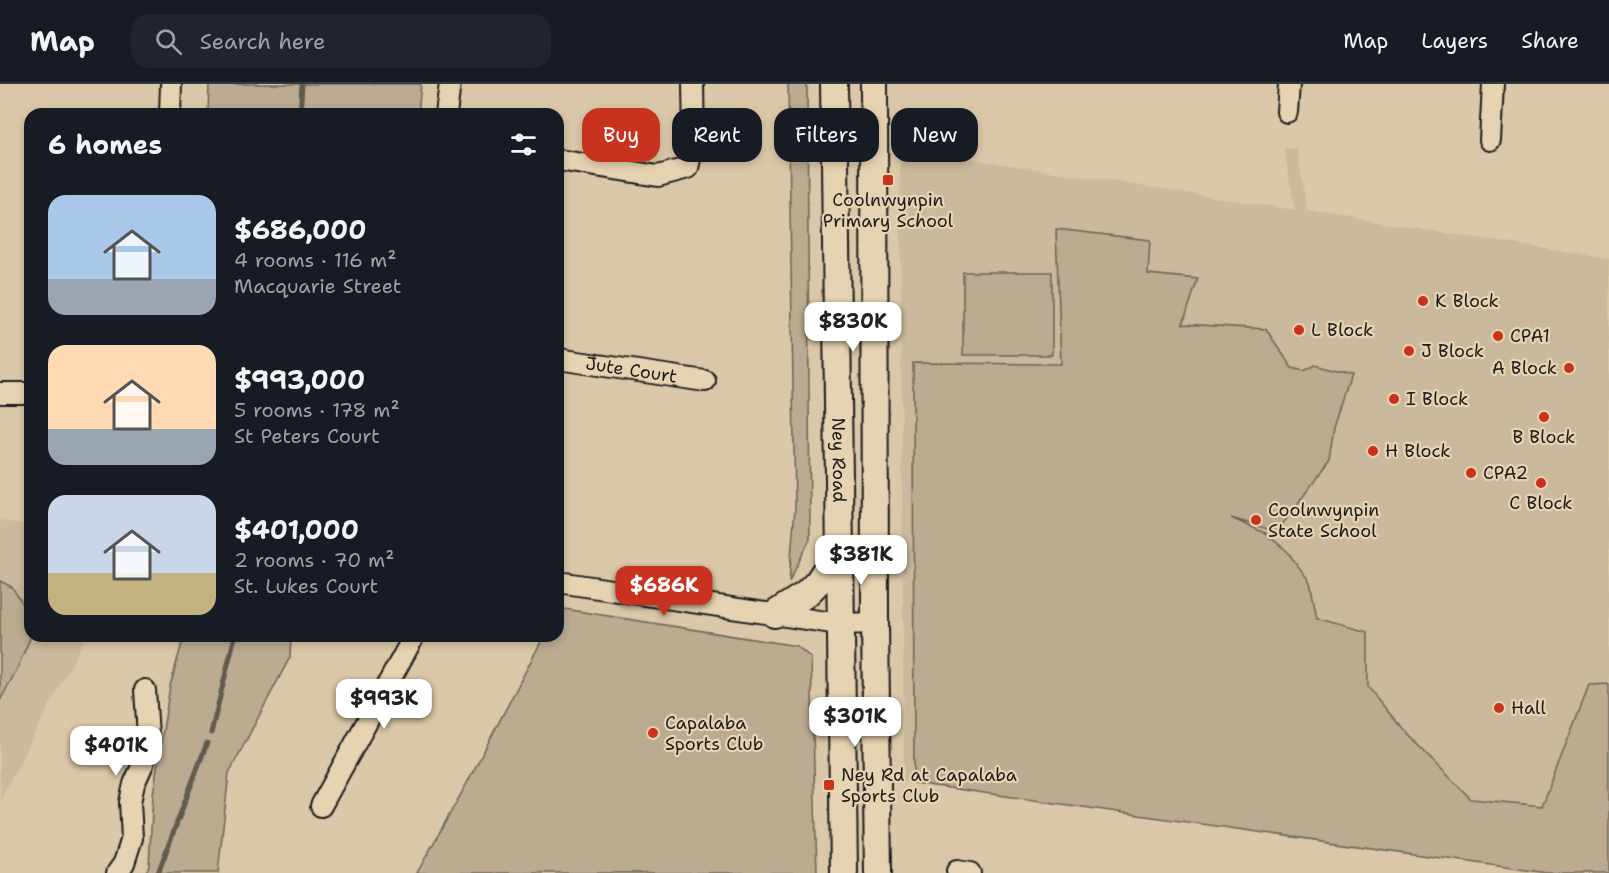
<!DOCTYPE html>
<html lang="en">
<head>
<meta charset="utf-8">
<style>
	body { margin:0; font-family:"Shantell Sans",sans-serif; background:#20242c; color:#f1f3f6; height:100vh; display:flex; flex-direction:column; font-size:22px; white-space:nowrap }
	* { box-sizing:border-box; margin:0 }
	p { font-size:20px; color:#9ea1a6 }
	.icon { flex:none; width:33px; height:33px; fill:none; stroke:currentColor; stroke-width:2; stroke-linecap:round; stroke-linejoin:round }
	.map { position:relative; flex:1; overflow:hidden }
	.details { position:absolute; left:24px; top:24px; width:540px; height:534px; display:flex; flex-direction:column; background:#171b24; border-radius:18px; box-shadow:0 3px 9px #0003 }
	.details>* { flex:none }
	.guide { position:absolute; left:582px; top:24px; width:570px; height:54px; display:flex; gap:12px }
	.price { position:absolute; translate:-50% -51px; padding:0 14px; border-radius:12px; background:#fff; color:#222; font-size:20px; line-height:39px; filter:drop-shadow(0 2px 3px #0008) }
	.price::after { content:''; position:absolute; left:50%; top:36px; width:18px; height:14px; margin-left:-9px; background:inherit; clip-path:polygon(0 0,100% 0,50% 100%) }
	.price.current { background:#c8321e; color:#fff }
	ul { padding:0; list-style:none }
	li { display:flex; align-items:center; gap:18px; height:150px; padding:0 24px }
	li span { display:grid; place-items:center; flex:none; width:168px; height:120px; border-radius:18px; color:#555 }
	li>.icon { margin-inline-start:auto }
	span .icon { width:72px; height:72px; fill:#fffc; stroke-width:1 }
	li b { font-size:26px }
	h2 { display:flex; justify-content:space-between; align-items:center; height:72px; padding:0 24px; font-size:26px }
	.chip { padding:0 21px; border-radius:18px; background:#171b24; box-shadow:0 3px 9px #0003; font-size:21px; line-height:54px }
	.chip.current { background:#c8321e; color:#fff }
	header { display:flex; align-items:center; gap:36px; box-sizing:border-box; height:84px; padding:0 30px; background:#171b24; border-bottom:2px solid #363941 }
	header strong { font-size:28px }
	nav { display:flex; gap:33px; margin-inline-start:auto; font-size:21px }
	.search { width:420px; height:54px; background:#20242c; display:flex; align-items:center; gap:15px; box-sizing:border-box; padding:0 21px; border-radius:18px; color:#9ea1a6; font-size:22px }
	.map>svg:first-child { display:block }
	.built { fill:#cab99c }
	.green { fill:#baab91; stroke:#6b6456; stroke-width:1.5 }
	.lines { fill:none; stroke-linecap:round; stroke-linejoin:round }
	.stream { stroke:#605a4f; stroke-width:5 }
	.minor-casing { stroke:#1c1c1c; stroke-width:24 }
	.major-casing { stroke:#1c1c1c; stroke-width:30 }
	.minor { stroke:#e6d3b1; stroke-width:20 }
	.major { stroke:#e6d3b1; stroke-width:26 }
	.poi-dot { fill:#c8321e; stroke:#e6d3b1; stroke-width:2 }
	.labels { text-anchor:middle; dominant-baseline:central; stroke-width:4.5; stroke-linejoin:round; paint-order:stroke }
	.poi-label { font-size:18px; fill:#1c1c1c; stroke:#e6d3b1; text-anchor:start }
	.street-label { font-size:18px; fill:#1c1c1c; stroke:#e6d3b1 }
</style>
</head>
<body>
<header>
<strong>Map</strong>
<div class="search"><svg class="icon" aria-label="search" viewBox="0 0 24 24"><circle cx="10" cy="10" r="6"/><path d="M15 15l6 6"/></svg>Search here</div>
<nav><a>Map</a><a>Layers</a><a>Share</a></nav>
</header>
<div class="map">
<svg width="1609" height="789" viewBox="0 0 1609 789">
	<rect width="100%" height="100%" fill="#dac8a8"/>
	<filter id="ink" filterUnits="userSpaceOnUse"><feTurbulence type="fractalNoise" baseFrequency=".0167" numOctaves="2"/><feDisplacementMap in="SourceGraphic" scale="12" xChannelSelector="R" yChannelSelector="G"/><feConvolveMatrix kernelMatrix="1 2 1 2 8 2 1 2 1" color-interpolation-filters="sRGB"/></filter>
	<g filter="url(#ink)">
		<g class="built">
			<path d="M900,64L1295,126L1284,64L1297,65L1307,127L1609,175V789H1547L904,698Z"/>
			<path d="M0,436L30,442V552H86L0,716Z"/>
		</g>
		<g class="green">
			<path d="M209,0H421L418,30H208Z"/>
			<path d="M788,0H807L810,455L789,498L795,423Z"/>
			<path d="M1056,145L1150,156L1148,190L1198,195L1183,240L1266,245L1292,284L1304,287L1315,281L1351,291L1334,344L1329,377L1277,448L1231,434L1265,449L1287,467L1310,498L1317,534L1368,548V603L1403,646L1471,715L1542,722L1589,601L1609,600V789H1547L914,699L913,279L1061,280Z"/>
			<rect x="963" y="188" width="89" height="83"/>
			<path d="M0,497L12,503L30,531L31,552L17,585L0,617Z"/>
			<path d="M558,524L797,562L811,574L817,789H417L467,699L544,552H558Z"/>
			<path d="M184,552H291L290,573L229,689L218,789H145L149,782L153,710L170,602Z"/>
		</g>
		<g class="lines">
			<g class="stream">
				<path d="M300,30L302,0"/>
				<path d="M211,649L235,552"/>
				<path d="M158,789L207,659"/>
			</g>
			<g class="minor-casing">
				<g id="minor">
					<path d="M1287,28L1289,0"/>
					<path d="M170,30L171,0"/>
					<path d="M446,30L450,0"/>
					<path d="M1490,56L1493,0"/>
					<path d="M558,76L658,92L688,84L694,57L693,0"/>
					<path id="s1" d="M558,275L705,297"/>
					<path d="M0,309H30"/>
					<path d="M558,498L839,540L875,539"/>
					<path d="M321,722L414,552"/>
					<path d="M957,787L970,789"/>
					<path d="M117,789L124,779L132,754L130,718L134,700L143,680L148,652L145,606"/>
				</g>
			</g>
			<g class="major-casing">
				<g id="major">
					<path id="s2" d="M834,0L844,789"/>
					<path d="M874,0L875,539L878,789"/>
					<path d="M775,530L806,510L818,498L840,464"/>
				</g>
			</g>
			<use href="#minor" class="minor"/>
			<use href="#major" class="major"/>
		</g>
	</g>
	<g class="poi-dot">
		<rect x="882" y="90" width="12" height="12" rx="3"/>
		<circle cx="1423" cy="217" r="6"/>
		<circle cx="1299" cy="246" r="6"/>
		<circle cx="1498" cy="252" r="6"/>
		<circle cx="1409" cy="267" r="6"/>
		<circle cx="1569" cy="284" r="6"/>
		<circle cx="1394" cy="315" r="6"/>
		<circle cx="1544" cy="333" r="6"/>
		<circle cx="1373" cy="367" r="6"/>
		<circle cx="1471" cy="389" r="6"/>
		<circle cx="1541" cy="399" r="6"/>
		<circle cx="1256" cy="436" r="6"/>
		<circle cx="1499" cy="624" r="6"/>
		<circle cx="653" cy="649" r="6"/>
		<rect x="823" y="695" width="12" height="12" rx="3"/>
	</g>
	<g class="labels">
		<g class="poi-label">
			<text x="888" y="116" text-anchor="middle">Coolnwynpin<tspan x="888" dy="21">Primary School</tspan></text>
			<text x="1435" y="217">K Block</text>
			<text x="1311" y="246">L Block</text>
			<text x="1510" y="252">CPA1</text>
			<text x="1421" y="267">J Block</text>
			<text x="1557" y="284" text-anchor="end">A Block</text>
			<text x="1406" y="315">I Block</text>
			<text x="1544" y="353" text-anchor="middle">B Block</text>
			<text x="1385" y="367">H Block</text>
			<text x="1483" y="389">CPA2</text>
			<text x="1541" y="419" text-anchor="middle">C Block</text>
			<text x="1268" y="426">Coolnwynpin<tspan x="1268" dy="21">State School</tspan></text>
			<text x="1511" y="624">Hall</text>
			<text x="665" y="639">Capalaba<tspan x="665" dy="21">Sports Club</tspan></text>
			<text x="841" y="691">Ney Rd at Capalaba<tspan x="841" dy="21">Sports Club</tspan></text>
		</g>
		<g class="street-label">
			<text stroke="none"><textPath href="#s1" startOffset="74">Jute Court</textPath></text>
			<text stroke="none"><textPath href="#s2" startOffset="376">Ney Road</textPath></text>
		</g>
	</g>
</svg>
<b class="price" style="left:853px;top:269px">$830K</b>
<b class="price" style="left:861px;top:502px">$381K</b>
<b class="price current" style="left:664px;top:533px">$686K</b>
<b class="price" style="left:384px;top:646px">$993K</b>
<b class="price" style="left:855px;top:664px">$301K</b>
<b class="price" style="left:116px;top:693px">$401K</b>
<div class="guide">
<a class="chip current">Buy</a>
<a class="chip">Rent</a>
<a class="chip">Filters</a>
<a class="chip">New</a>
</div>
<section class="details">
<h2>6 homes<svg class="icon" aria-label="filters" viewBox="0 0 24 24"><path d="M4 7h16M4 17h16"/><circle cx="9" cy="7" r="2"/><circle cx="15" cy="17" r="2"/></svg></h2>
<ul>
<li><span style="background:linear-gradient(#a9c7e8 70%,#9aa5b1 0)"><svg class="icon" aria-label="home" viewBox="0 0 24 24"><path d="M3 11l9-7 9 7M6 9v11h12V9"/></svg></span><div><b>$686,000</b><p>4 rooms · 116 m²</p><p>Macquarie Street</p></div></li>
<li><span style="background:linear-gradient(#ffd9b3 70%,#9aa5b1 0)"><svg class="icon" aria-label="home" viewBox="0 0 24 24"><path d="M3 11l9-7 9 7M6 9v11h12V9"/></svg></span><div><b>$993,000</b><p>5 rooms · 178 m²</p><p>St Peters Court</p></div></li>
<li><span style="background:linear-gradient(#c9d6e8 65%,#c2b280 0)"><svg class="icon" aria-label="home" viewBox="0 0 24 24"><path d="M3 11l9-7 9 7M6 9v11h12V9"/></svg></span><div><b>$401,000</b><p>2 rooms · 70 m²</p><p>St. Lukes Court</p></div></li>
</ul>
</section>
</div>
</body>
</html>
